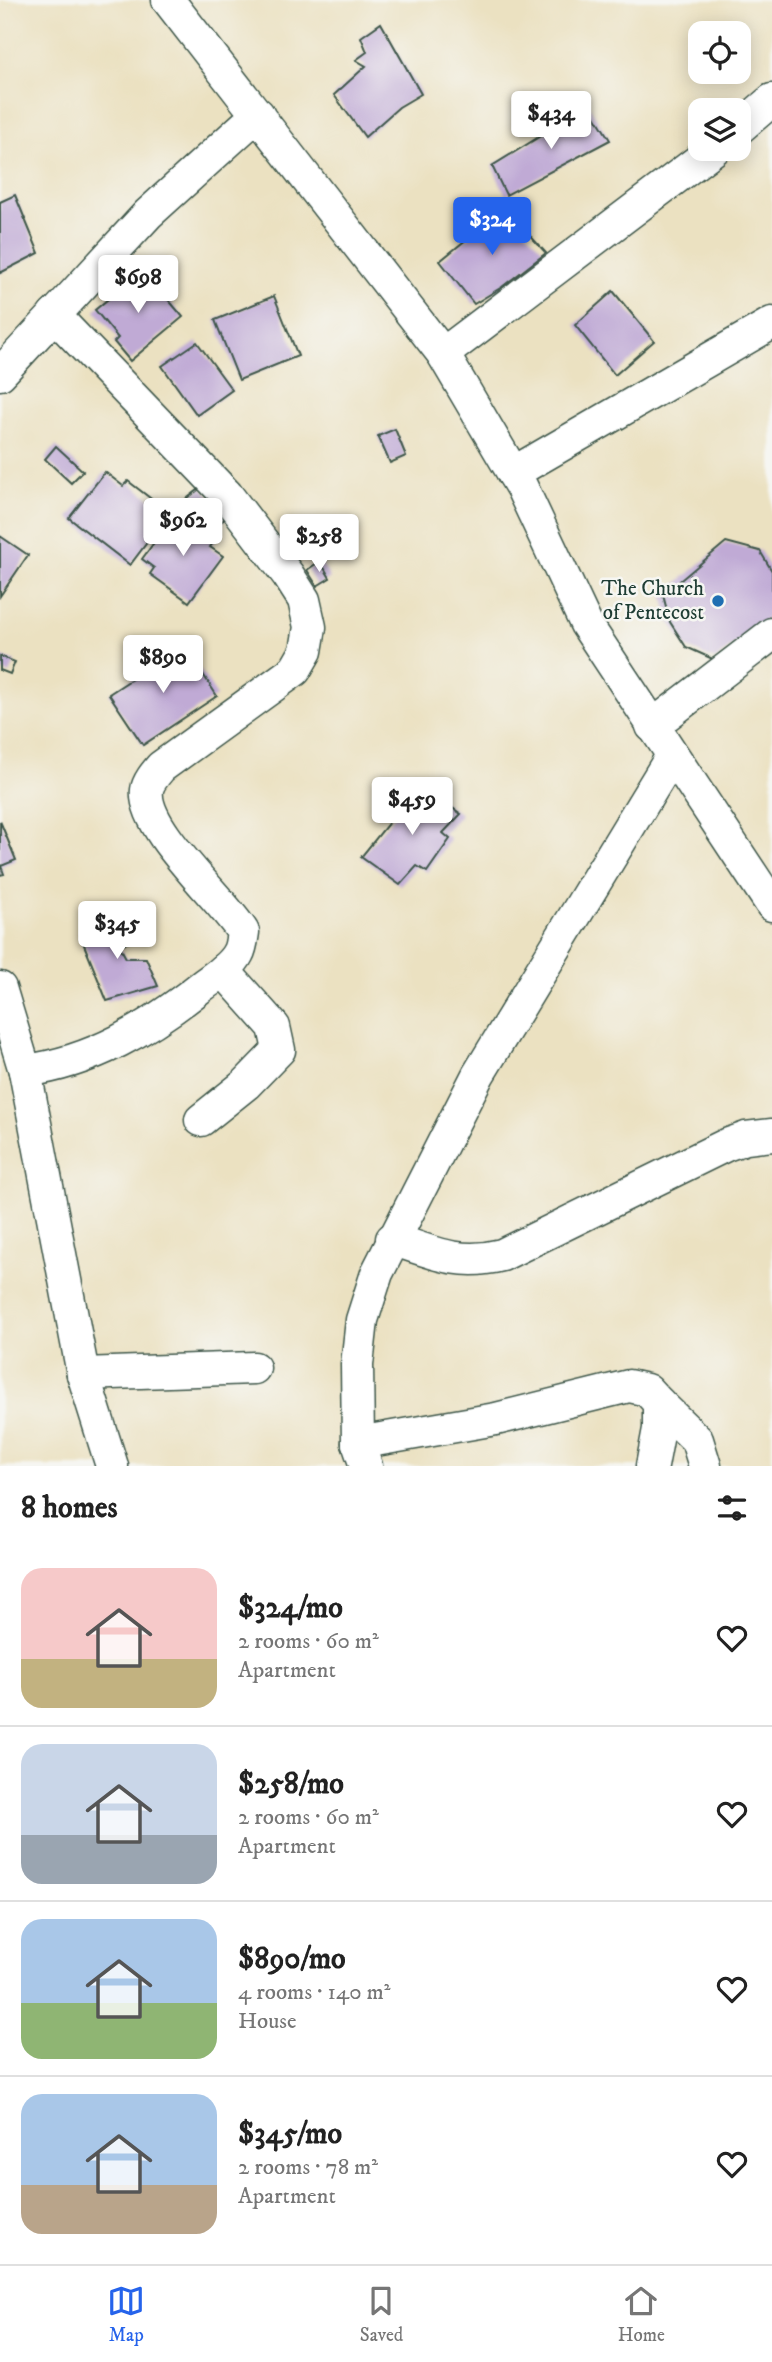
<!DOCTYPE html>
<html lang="en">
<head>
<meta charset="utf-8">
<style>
	body { margin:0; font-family:"IM FELL DW Pica",serif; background:#f6f6f6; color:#222; height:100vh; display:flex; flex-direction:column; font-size:26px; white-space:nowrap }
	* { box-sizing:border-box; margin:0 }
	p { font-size:23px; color:#767676 }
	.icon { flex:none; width:38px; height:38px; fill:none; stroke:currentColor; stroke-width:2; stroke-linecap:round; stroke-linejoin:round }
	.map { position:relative; height:1466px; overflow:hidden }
	.side { display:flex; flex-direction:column; background:#fff; flex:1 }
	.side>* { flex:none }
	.buttons { position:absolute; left:688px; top:21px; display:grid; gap:14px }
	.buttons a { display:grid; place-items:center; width:63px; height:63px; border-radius:14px; background:#fff; box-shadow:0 4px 18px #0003; font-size:35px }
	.price { position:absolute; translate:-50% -60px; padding:0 16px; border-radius:7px; background:#fff; color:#222; font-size:23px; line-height:46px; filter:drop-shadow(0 2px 4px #0008) }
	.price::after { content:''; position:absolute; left:50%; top:42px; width:21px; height:16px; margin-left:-10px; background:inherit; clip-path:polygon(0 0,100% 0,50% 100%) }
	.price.active { background:#2563eb; color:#fff }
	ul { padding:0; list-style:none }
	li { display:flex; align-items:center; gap:21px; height:175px; padding:0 21px }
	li+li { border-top:2px solid #e0e0e0 }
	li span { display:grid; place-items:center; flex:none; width:196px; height:140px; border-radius:21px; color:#555 }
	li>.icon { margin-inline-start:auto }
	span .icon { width:84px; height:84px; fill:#fffc; stroke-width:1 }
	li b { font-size:30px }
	h2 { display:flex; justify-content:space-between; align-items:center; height:84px; padding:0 21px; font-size:30px }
	.tab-bar { display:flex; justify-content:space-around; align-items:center; height:98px; border-top:2px solid #e0e0e0; background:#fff; font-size:19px; color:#767676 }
	.tab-bar a { display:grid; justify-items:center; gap:4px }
	.tab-bar .active { color:#2563eb }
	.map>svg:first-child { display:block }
	.building { fill:#c0aad5 }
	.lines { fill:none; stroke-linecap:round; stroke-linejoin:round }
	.street-casing { stroke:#3e5649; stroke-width:35 }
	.street { stroke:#fff; stroke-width:32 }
	.poi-dot { fill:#1f6fb2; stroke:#f6f6f2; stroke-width:2.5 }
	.labels { text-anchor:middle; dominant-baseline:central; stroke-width:5; stroke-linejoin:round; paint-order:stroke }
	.poi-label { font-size:21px; fill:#1f3d34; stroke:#f6f6f2; text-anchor:end }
</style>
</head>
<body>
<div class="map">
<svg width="772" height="1466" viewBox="0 0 772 1466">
	<rect width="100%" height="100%" fill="#f6f6f2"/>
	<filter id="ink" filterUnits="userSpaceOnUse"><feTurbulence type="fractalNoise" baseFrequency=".0143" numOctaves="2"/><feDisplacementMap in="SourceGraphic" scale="14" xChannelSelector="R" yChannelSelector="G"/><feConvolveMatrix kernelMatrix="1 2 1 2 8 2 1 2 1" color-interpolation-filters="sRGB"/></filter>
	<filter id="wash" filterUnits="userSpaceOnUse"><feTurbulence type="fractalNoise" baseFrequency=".00686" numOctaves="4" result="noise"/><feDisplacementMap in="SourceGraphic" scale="28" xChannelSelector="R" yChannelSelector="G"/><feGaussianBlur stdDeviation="1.57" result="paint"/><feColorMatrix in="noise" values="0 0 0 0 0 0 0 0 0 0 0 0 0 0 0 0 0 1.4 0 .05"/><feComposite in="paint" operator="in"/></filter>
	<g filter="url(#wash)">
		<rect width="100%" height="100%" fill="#ebe1c1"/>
		<g id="blocks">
			<g class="building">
				<path d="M381,23L421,94L399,107L365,137L334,95L366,66L356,60L367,52L361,37Z"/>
				<path d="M589,106L610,140L506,195L492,166Z"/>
				<path d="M15,195L39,253L0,273V202Z"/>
				<path d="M505,208L546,253L502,287L474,304L440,261Z"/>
				<path d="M143,270L183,317L130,361L114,342L118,338L95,310Z"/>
				<path d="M613,291L654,341L615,375L575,325Z"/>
				<path d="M274,296L298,356L239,380L215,320Z"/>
				<path d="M197,342L232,390L197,415L162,366Z"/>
				<path d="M395,429L406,456L390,463L378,436Z"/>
				<path d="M56,446L83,471L71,483L45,459Z"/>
				<path d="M105,472L123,486L128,481L159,505L150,516L161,524L130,565L69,518Z"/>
				<path d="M202,487L227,517L209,531L184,501Z"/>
				<path d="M172,518L183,527L189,520L216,539L210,547L223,556L189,602L150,574L154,568L142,559Z"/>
				<path d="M0,536L28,555L0,596Z"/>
				<path d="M726,542L760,551L772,571V615L715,660L686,647L670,622L663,595Z"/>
				<path d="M320,561L330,578L317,586L307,570Z"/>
				<path d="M184,645L217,696L143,745L109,694Z"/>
				<path d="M0,656L15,662L10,674L0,670Z"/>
				<path d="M419,785L461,814L443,833L450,839L427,872L417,866L400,885L361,857Z"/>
				<path d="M0,821L16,860L1,866L4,874L0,875Z"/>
				<path d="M125,916L136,940L119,945L126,958H146L158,986L107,1001L80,935Z"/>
			</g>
		</g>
	</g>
	<g filter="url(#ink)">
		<use href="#blocks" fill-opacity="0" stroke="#3e5649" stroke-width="2"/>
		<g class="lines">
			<g class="street-casing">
				<g id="street">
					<path d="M168,0L443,354L522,488L586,624L772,905"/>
					<path d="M738,129L772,100"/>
					<path d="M443,354L714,149"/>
					<path d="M0,374L148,214L258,114"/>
					<path d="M513,473L772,323"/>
					<path d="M652,726L772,634"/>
					<path d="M0,988L25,1071C93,1062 149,1028 202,986C214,977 231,967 238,953C241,948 242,939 243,932C221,897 142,829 147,790C148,782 156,773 161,767L295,670L306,651L310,627L304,600L288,575L227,495L54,315"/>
					<path d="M25,1071L83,1374L112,1466"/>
					<path d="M201,1120L246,1084L279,1050L274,1027L223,970"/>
					<path d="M392,1239C432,1252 459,1266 502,1255L726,1145L746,1138L772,1135"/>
					<path d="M83,1374L254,1368"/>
					<path d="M659,1403L697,1440L705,1466"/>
					<path d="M358,1443L496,1419L629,1386L647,1390L659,1403V1429L652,1466"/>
					<path d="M366,1466L358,1443L357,1365L362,1320L377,1273L478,1075L672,756"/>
				</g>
			</g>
			<use href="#street" class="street"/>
		</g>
	</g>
	<circle class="poi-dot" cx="718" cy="601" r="7"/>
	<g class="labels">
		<g class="poi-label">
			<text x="704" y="589">The Church<tspan x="704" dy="24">of Pentecost</tspan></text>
		</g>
	</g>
</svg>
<div class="buttons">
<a><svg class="icon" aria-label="locate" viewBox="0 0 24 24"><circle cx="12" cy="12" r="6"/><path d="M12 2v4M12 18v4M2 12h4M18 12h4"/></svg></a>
<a><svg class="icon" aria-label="layers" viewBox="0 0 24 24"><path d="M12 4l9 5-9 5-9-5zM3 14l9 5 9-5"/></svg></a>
</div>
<b class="price" style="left:551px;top:151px">$434</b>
<b class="price active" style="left:492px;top:257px">$324</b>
<b class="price" style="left:138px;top:315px">$698</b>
<b class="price" style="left:183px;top:558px">$962</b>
<b class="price" style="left:319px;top:574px">$258</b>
<b class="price" style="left:163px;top:695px">$890</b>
<b class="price" style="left:412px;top:837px">$459</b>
<b class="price" style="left:117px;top:961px">$345</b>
</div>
<section class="side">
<h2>8 homes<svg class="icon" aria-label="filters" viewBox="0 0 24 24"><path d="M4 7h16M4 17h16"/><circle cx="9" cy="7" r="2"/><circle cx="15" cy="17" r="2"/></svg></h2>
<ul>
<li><span style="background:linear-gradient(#f6c9c9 65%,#c2b280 0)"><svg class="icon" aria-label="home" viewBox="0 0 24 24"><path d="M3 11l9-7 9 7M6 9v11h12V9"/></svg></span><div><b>$324/mo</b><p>2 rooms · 60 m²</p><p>Apartment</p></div><svg class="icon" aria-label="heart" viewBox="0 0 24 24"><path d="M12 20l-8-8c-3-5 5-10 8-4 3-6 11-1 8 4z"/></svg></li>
<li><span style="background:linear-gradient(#c9d6e8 65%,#9aa5b1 0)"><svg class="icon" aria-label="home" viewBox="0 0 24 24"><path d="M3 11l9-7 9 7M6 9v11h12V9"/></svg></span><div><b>$258/mo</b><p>2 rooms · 60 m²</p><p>Apartment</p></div><svg class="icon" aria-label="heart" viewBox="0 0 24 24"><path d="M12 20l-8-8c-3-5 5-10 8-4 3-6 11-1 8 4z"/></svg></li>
<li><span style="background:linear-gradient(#a9c7e8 60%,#8fb573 0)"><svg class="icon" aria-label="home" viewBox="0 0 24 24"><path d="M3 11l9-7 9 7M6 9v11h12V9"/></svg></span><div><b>$890/mo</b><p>4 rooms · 140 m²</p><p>House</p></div><svg class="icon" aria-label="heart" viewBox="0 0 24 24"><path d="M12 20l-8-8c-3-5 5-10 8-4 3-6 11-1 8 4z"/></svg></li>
<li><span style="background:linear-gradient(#a9c7e8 65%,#b9a48a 0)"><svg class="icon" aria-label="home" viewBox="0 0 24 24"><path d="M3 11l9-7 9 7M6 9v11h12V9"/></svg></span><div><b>$345/mo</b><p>2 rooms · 78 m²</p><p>Apartment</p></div><svg class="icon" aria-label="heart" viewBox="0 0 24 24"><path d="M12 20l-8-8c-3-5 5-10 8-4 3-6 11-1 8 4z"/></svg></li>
</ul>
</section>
<nav class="tab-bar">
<a class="active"><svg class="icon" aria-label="map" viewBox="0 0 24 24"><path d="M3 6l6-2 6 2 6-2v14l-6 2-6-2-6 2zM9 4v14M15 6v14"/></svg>Map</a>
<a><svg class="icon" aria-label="saved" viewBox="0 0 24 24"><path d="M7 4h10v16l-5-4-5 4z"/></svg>Saved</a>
<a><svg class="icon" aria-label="home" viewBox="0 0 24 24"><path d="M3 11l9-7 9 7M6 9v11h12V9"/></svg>Home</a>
</nav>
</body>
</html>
